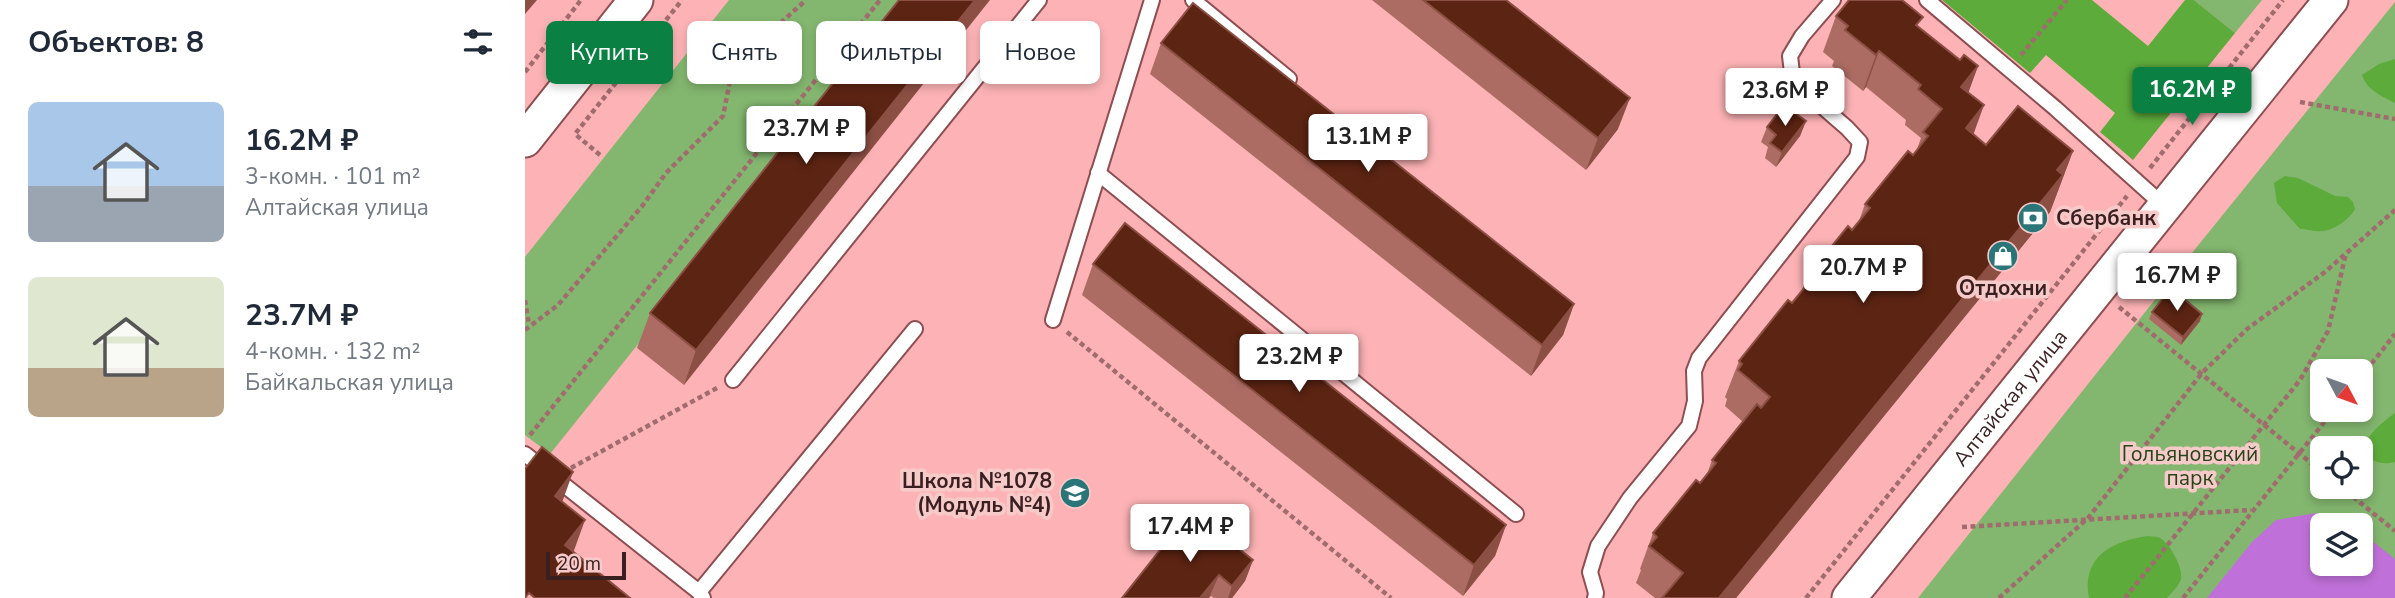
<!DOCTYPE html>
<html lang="ru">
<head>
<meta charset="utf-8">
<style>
	body { margin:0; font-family:"Nunito Sans",sans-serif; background:#f2f2f3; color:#1f2937; height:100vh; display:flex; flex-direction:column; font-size:26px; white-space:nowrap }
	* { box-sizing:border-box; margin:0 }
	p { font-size:23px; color:#747a83 }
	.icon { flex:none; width:38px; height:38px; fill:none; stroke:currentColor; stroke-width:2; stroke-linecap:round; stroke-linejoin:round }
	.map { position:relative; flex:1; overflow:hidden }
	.details { display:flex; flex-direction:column; background:#fff; width:525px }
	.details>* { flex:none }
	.guide { position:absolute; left:21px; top:21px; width:665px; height:63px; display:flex; gap:14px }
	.needle { width:46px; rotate:131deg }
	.fabs { position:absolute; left:1785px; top:359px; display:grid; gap:14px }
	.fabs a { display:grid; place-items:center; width:63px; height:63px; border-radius:10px; background:#fff; box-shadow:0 4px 10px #0003; font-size:35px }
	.scale { position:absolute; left:21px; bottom:18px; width:80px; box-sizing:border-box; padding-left:7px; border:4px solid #3a1f20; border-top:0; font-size:19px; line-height:24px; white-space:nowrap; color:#3a1f20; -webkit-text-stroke:5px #f7caca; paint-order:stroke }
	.price { position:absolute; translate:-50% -60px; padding:0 16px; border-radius:7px; background:#fff; color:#222; font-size:23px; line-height:46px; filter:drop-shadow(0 2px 4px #0008) }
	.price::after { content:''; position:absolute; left:50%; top:42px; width:21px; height:16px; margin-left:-10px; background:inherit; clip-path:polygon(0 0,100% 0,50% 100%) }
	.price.active { background:#0b8043; color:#fff }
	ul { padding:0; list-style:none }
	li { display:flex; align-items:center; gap:21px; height:175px; padding:0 28px }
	li span { display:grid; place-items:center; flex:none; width:196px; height:140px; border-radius:10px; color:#555 }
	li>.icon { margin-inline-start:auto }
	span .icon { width:84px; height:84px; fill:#fffc; stroke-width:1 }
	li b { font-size:30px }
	h2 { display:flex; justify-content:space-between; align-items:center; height:84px; padding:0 28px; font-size:30px }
	.pill { padding:0 24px; border-radius:10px; background:#fff; box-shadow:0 4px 10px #0003; font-size:24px; line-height:63px }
	.pill.active { background:#0b8043; color:#fff }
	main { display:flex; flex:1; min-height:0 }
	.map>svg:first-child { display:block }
	.green { fill:#83b66f; fill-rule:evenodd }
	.forest { fill:#5dab3b }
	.water { fill:#c071d9 }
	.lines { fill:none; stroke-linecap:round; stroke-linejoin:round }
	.service-casing { stroke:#8e4e51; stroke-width:18 }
	.tertiary-casing { stroke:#8e4e51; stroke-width:37 }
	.path { stroke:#a06c6e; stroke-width:4.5; stroke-dasharray:5 3.5; stroke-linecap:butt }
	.service { stroke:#fff; stroke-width:14 }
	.tertiary { stroke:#fff; stroke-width:33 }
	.wall { fill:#ac6c64 }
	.shaded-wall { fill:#8c4f44 }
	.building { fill:#5c2413; stroke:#8c4f44; stroke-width:2 }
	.labels { text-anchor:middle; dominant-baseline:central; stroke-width:7; stroke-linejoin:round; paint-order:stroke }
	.poi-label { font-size:21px; font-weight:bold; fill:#3a1f20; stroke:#f7caca; text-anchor:start }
	.street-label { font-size:21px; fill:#3a1f20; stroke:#f7caca }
	.park-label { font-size:21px; fill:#264419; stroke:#f7caca }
</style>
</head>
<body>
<main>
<section class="details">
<h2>Объектов: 8<svg class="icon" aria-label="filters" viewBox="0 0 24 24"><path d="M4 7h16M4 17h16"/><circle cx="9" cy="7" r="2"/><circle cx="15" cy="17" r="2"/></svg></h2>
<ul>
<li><span style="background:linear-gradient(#a9c7e8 60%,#9aa5b1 0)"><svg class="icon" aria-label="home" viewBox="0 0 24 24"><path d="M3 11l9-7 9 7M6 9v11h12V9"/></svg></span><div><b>16.2M ₽</b><p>3-комн. · 101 m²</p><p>Алтайская улица</p></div></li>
<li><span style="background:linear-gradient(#dfe7d0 65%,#b9a48a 0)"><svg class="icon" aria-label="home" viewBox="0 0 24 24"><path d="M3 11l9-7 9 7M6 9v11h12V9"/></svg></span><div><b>23.7M ₽</b><p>4-комн. · 132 m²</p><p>Байкальская улица</p></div></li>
</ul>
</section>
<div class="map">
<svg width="1870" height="598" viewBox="0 0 1870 598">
	<rect width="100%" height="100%" fill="#fdb3b5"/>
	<g class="green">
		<path d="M204,0H389L25,454L0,435V257Z"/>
		<path d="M1669,0H1737L1710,33Z"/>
		<path d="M1870,2V598H1393L1675,243ZM1797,371H1836V410H1797ZM1797,448H1836V486H1797ZM1797,525H1836V564H1797Z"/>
	</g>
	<g class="forest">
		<path d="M1417,0H1567L1623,46L1660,0H1669L1710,33L1608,160L1575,132L1590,113L1521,55L1505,73Z"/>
		<path d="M1870,59V103C1856,96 1842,90 1837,75L1854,64Z"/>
		<path d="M1760,176L1773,178L1810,196L1823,197L1828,202L1830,209C1824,220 1806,233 1792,231C1786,231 1782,229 1775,229L1752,203L1749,183Z"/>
		<path d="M1870,413V462C1862,464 1855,464 1848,460C1824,447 1859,421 1870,413Z"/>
		<path d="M1623,536C1628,537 1631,536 1635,538C1645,543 1658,568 1656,579C1654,586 1647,592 1642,598H1564C1556,557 1587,541 1623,536Z"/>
	</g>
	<path class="water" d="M1791,513L1827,525H1797V564H1836V532L1870,559V598H1682L1727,542L1751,520Z"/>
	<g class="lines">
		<g class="service-casing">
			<g id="service">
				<path d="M668,0L764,79"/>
				<path d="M1402,0L1530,108L1638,205"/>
				<path d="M573,173L991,514"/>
				<path d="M528,320L627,0"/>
				<path d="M208,380L514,0"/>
				<path d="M0,454L174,592L178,598"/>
				<path d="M174,592L390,329"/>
				<path d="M1070,598L1071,593L1065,572L1073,546L1105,498L1164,426L1170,401L1169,371L1174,358L1332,157L1335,142L1322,128L1268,81L1265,56L1277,36L1308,0"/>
			</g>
		</g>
		<g class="tertiary-casing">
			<g id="tertiary">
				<path d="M0,140L111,0"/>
				<path id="s1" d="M1324,598L1806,0"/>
			</g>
		</g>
		<g class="path">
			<path d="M1496,55L1542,0"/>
			<path d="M0,72L56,0"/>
			<path d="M1775,102L1870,119"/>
			<path d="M75,155L50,134L157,0"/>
			<path d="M1625,168L1758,0"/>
			<path d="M0,300L4,325"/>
			<path d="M1594,307L1797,472"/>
			<path d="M0,330L33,305L118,205L141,173L198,116L208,66L281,0"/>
			<path d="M542,332L866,598"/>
			<path d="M1836,377L1870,334"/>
			<path d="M5,435L355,0"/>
			<path d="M46,468L192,388"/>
			<path d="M1815,486L1870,531"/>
			<path d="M1437,527L1726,510"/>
			<path d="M1281,598L1602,196"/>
			<path d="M1474,598L1563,518L1677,373L1722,329L1800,272L1870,210"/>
			<path d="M1600,598L1775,380L1803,331L1821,253"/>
			<path d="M1658,598L1809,410"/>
		</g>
		<use href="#service" class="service"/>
		<use href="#tertiary" class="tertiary"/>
	</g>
	<g class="wall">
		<path d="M374,0L159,385L112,348L125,313Z"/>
		<path d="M847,0H981L1093,129L1061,170Z"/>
		<path d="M1311,16L1394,28L1435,60L1453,66L1443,92L1448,134L1461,145L1548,151L1525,212L1211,598H1130L1111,583L1116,570L1115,569L1128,533L1175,483L1182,474L1187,460L1218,422L1200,406L1202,399L1200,397L1214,361L1267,303L1276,293L1281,278L1327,230L1334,221L1340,204L1388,155L1392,149L1396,138L1380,125L1381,120L1341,87L1338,91L1307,66L1309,61L1298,52Z"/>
		<path d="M636,43L1049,304L1038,335L1006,376L625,74Z"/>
		<path d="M1281,121L1275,136L1251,167L1240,158L1243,147L1236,142L1242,127Z"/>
		<path d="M568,264L981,525L970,556L938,596L557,295Z"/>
		<path d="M1627,312L1675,321L1656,345L1624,319Z"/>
		<path d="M728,560L720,581L707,598H689L686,596L684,598H597Z"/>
	</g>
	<g class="shaded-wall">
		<path d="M0,0H12L0,14Z"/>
		<path d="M450,0H465L159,385L171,350Z"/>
		<path d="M1354,51L1341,87L1338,91L1351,55Z"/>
		<path d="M1453,66L1440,102L1436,87Z"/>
		<path d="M1105,98L1093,129L1061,170L1073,138Z"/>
		<path d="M1459,105L1446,141L1441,128Z"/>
		<path d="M1281,121L1275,136L1251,167L1257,152Z"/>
		<path d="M1548,151L1525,212L1211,598H1194Z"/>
		<path d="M1049,304L1038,335L1006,376L1017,345Z"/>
		<path d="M1677,314L1675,321L1656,345L1658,337Z"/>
		<path d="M48,472L35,508L30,496Z"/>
		<path d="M60,520L47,556L40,545Z"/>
		<path d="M981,525L970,556L938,596L949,565Z"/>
		<path d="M728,560L720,581L707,598H703L707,586Z"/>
		<path d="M694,575L684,598H675Z"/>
	</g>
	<g class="building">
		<path d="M374,0H450L171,350L125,313Z"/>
		<path d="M898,0H981L1105,98L1073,138Z"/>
		<path d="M1324,0H1377L1398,17L1391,25L1435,60L1439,55L1453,66L1436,87L1459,105L1441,128L1461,145L1493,106L1548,151L1532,170L1538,175L1194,598H1137L1158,573L1124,546L1132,537L1128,533L1171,480L1175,483L1191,463L1187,460L1232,404L1236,408L1245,397L1213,370L1217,364L1214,361L1263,300L1267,303L1285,281L1281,278L1323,226L1327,230L1345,208L1340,204L1383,151L1388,155L1403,136L1398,132L1417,109L1393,89L1396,85L1354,51L1351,55L1320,30L1323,26L1311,16Z"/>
		<path d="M668,3L1049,304L1017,345L636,43Z"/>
		<path d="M1259,105L1281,121L1257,152L1245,143L1251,135L1242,127Z"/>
		<path d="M600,223L981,525L949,565L568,264Z"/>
		<path d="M1646,288L1677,314L1658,337L1627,312Z"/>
		<path d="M17,447L48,472L30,496L60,520L40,545L105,598H10L4,593L0,598V469Z"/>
		<path d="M666,511L728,560L707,586L694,575L675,598H597Z"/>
	</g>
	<defs>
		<g id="bank-disc" transform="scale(1.575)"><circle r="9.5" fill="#2a7577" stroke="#f7caca"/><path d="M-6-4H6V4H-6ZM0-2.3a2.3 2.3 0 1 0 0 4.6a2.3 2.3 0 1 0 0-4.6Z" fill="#fff"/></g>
		<g id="shop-disc" transform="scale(1.575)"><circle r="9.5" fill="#2a7577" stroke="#f7caca"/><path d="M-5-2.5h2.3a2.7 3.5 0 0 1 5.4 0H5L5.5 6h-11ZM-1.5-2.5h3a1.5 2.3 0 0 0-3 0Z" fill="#fff"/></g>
		<g id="school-disc" transform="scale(1.575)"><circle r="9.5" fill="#2a7577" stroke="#f7caca"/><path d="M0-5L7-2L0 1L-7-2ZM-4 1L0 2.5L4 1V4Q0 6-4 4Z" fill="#fff"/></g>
	</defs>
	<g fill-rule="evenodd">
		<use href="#bank-disc" x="1508" y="218"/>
		<use href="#shop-disc" x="1478" y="256"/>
		<use href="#school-disc" x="550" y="493"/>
	</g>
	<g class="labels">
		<g class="poi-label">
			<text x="1531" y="218">Сбербанк</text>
			<text x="1478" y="288" text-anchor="middle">Отдохни</text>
			<text x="527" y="481" text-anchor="end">Школа №1078<tspan x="527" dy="24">(Модуль №4)</tspan></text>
		</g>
		<g class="street-label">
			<text stroke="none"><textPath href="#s1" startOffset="257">Алтайская улица</textPath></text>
		</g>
		<g class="park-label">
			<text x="1665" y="454">Гольяновcкий<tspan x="1665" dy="24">парк</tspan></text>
		</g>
	</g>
</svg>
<div class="fabs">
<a><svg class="needle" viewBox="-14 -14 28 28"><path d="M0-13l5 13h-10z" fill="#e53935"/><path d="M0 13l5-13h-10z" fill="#747a83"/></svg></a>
<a><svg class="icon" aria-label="locate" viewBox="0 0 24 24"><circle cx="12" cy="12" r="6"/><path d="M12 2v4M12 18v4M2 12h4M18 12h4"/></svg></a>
<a><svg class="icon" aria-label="layers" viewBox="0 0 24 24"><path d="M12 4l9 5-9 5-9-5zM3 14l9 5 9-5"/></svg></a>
</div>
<div class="scale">20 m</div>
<b class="price active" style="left:1667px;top:127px">16.2M ₽</b>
<b class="price" style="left:1260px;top:128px">23.6M ₽</b>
<b class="price" style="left:281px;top:166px">23.7M ₽</b>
<b class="price" style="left:843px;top:174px">13.1M ₽</b>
<b class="price" style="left:1338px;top:305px">20.7M ₽</b>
<b class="price" style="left:1652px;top:313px">16.7M ₽</b>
<b class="price" style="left:774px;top:394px">23.2M ₽</b>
<b class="price" style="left:665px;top:564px">17.4M ₽</b>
<div class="guide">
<a class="pill active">Купить</a>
<a class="pill">Снять</a>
<a class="pill">Фильтры</a>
<a class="pill">Новое</a>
</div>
</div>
</main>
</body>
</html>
